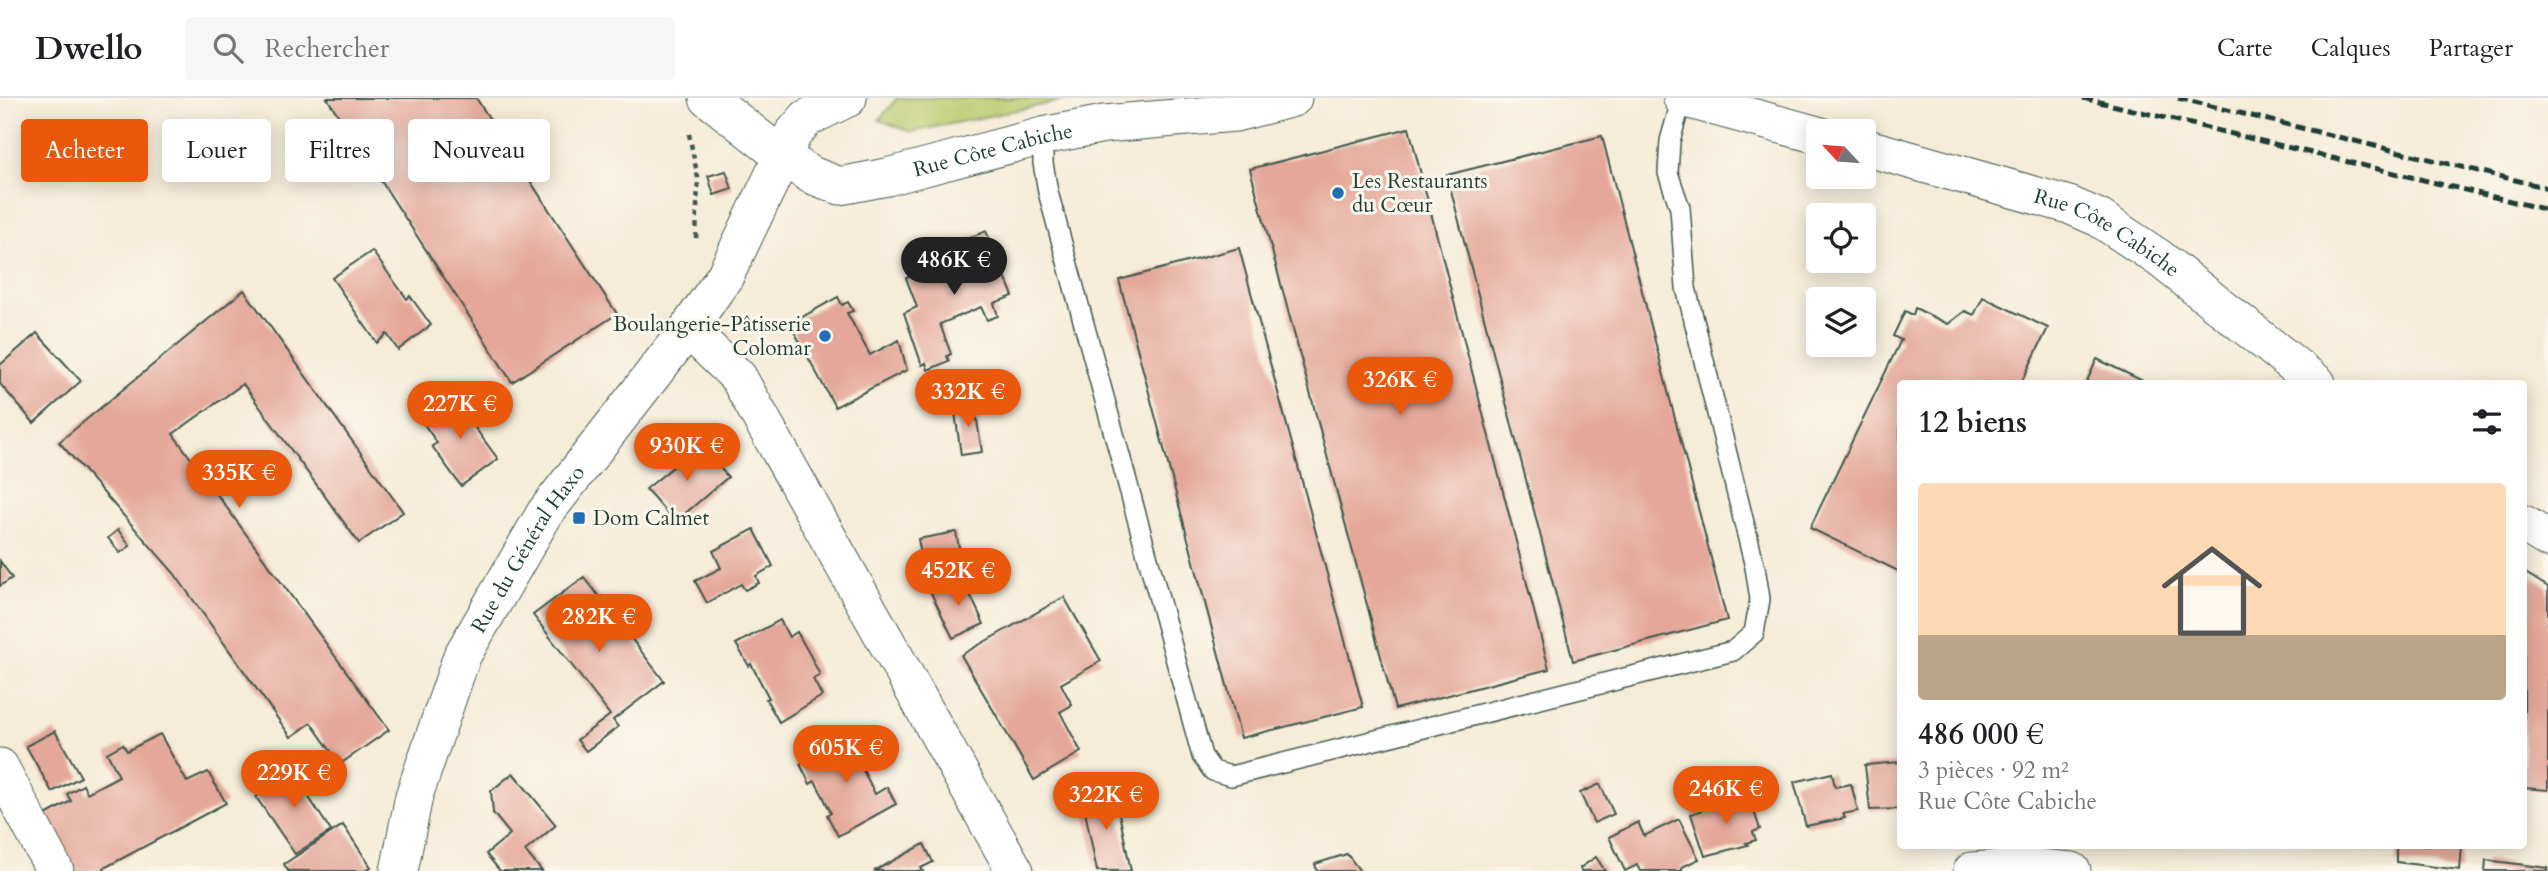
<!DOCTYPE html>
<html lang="fr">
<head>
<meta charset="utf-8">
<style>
	body { margin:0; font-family:Cardo,serif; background:#f6f6f6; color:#202124; height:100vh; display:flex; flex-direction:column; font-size:26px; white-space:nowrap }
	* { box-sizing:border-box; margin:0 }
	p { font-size:23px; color:#757577 }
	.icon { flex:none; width:38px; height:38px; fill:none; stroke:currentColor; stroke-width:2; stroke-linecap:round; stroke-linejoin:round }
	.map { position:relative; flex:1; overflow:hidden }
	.side { position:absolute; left:1897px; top:282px; width:630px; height:469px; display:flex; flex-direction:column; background:#fff; border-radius:7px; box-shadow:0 4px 18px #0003 }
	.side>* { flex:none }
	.guide { position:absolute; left:21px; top:21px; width:665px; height:63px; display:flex; gap:14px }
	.needle { width:46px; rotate:296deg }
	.tools { position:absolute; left:1806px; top:21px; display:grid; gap:14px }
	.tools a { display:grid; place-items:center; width:70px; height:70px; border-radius:7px; background:#fff; box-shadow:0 4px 18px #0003; font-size:35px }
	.price { position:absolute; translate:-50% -60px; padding:0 16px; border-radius:24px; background:#ea580c; color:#fff; font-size:23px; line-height:46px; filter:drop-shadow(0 2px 4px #0008) }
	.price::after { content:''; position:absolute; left:50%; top:42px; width:21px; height:16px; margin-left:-10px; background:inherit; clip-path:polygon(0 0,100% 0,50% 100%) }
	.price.current { background:#222; color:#fff }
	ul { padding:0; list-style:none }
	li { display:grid; align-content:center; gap:14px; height:371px; padding:0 21px }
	li span { display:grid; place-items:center; height:217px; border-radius:7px; color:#555 }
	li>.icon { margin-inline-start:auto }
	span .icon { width:126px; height:126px; fill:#fffc; stroke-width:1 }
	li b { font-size:30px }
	h2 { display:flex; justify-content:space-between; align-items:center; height:84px; padding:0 21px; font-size:30px }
	.pill { padding:0 24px; border-radius:7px; background:#fff; box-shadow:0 4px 18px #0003; font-size:24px; line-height:63px }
	.pill.current { background:#ea580c; color:#fff }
	header { display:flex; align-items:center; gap:42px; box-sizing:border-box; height:98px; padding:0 35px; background:#fff; border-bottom:2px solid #e0e0e0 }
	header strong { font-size:33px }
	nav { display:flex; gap:38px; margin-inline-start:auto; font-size:24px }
	.search { width:490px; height:63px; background:#f6f6f6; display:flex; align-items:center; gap:18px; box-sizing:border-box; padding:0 24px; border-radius:7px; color:#757577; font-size:26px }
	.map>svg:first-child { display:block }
	.green { fill:#b9c96c; stroke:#6c8350; stroke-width:2 }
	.building { fill:#e4a799 }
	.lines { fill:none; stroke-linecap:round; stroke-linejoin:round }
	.lane-casing { stroke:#3f574c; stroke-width:22 }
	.street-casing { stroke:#3f574c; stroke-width:39 }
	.path { stroke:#3f574c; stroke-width:4.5; stroke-dasharray:5 5; stroke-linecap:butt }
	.lane { stroke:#fff; stroke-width:19 }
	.street { stroke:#fff; stroke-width:37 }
	.rail { stroke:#1f3d34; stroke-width:5; stroke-dasharray:10 5; stroke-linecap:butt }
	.poi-dot { fill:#1f6fb2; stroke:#fbf7ec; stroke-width:2.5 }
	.labels { text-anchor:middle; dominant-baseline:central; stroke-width:6; stroke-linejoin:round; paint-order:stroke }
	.street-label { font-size:21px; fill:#1f3d34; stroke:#fbf7ec }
	.poi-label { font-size:21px; fill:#1f3d34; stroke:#fbf7ec; text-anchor:start }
</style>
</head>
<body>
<header>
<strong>Dwello</strong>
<div class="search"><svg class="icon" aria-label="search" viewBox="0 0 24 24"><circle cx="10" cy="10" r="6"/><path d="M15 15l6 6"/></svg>Rechercher</div>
<nav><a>Carte</a><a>Calques</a><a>Partager</a></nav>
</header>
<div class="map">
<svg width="2548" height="773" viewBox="0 0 2548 773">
	<rect width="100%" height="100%" fill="#fbf7ec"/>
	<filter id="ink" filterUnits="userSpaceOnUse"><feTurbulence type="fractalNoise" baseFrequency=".0143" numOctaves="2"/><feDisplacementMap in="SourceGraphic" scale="14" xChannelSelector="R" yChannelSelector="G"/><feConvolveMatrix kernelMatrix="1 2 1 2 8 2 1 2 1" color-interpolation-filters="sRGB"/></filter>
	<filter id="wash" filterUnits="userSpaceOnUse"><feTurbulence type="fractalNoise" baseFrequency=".00686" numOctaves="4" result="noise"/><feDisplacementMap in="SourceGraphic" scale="28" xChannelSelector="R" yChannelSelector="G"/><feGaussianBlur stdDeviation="1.57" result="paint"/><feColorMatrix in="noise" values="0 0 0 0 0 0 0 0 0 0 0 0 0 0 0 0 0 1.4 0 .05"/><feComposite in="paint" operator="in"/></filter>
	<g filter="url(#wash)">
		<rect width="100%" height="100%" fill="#f5ecd7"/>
		<path class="green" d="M897,0H1076L912,34L879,22Z"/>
		<g id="blocks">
			<g class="building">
				<path d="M327,0H476L617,216L512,284Z"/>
				<path d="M1409,30L1549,571L1395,611L1250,71Z"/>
				<path d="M1602,38L1727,522L1573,563L1447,77Z"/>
				<path d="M726,73L732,91L714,97L708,78Z"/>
				<path d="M986,133L1013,198L994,205L998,218L987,222L981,209L940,226L951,256L947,258L949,263L928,272L926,265L922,267L904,215L917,209L906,180L974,154L969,140Z"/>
				<path d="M1239,150L1363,609L1241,640L1119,182Z"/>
				<path d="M372,153L407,201L410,198L431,227L398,252L387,236L377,245L332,180Z"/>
				<path d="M244,192L403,414L359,445L243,286L173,336L389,632L340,666L311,625L291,639L174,475L59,344Z"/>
				<path d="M838,199L842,207L848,204L853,213L847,215L870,257L899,242L907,272L835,309L790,226Z"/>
				<path d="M1983,199L2048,230L2021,285H1900V474L1810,430L1901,242L1893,238L1905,213L1913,217L1915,210L1948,226L1965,213L1974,217Z"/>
				<path d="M37,235L81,283L34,325L0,286V267Z"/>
				<path d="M2097,261L2147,285H2086Z"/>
				<path d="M463,297L478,317L470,323L498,361L461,388L432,348L437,345L424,326Z"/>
				<path d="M974,304L982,354L961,357L954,307Z"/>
				<path d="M701,346L728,379L675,424L646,391Z"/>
				<path d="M754,431L773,468L756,478L759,485L745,492L741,486L707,505L695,483L721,470L713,453Z"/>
				<path d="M118,432L130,448L120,455L108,440Z"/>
				<path d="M956,434L964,476L926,483L918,441Z"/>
				<path d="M0,463L12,480L0,488Z"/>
				<path d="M2524,474L2548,489V692L2524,690Z"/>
				<path d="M584,479L664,583L613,622L618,629L586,653L577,642L610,617L533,517Z"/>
				<path d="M962,479L984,526L953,540L931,495Z"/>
				<path d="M1064,499L1101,563L1061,586L1072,607L1060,614L1081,654L1034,682L961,557Z"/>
				<path d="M780,522L789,539L797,534L810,557L820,577L813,581L822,598L779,624L766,601L769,600L751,566L749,568L736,546Z"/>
				<path d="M55,633L81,679L52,694L26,648Z"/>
				<path d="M858,635L868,653L857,660L875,696L887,689L896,706L838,738L827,717L831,715L823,698L815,683L810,686L800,666Z"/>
				<path d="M160,636L187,684L208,674L226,705L104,770L105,773H70L42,719L71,703L67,696L83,687L87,695L119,678L107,655L123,646L127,653Z"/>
				<path d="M1900,664V711L1870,712L1865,667Z"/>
				<path d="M303,667L315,684L304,692L331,733L295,756L256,699Z"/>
				<path d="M513,675L556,727L525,753L542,773H500L486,756L510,736L493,715L491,693Z"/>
				<path d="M1832,675L1835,689L1851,686L1858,713L1843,716L1845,720L1806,728L1794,684Z"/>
				<path d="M1600,686L1614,716L1594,725L1580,695Z"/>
				<path d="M1114,691L1131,773H1097L1082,698Z"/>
				<path d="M1748,696L1760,731L1753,734L1756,742L1746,745L1748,747L1705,758L1691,716Z"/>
				<path d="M1679,721L1699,761L1682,769V773H1640L1637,767L1625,773L1609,739L1638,724L1644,738Z"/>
				<path d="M343,727L371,769L365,773H288L284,766Z"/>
				<path d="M924,746L933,764L921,770L923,773H874Z"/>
				<path d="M2396,747H2462L2460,772L2396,764Z"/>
				<path d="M1347,756L1360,773H1317L1315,766Z"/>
				<path d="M1596,759L1605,773H1581L1580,770Z"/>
				<path d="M2486,762L2548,770V773H2485Z"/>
			</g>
		</g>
	</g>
	<g filter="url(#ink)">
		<use href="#blocks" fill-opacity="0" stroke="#3f574c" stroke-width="2"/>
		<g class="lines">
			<g class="lane-casing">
				<path id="lane" d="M1043,38V65L1048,94L1202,658L1213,673L1231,678L1733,553L1754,535L1760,501L1755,469L1686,190L1680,110L1668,75L1670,43L1682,0"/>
			</g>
			<g class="street-casing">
				<g id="street">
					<path id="s1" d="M708,0L782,58L811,77L840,88L887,79L1043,38L1104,26L1235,15L1293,0"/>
					<path d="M1682,0L1818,37"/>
					<path id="s2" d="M1864,49L2069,107L2099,120L2159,160L2317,285"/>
					<path d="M688,231L738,279L1015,773"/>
					<path d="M2524,426L2548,441"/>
					<path d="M0,669L55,773"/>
					<path id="s3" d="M399,773L414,698L462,558L545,415L688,231L725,178L793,36L807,20L848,0"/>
					<path d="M1972,773L2028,769L2072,773"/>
				</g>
			</g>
			<path class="path" d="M689,36L698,80L696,142"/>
			<use href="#lane" class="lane"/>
			<use href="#street" class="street"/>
			<g class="rail">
				<path d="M2083,0L2548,112"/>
				<path d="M2178,0L2548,90"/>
			</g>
		</g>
	</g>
	<g class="poi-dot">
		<circle cx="1338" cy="95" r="7"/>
		<circle cx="825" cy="238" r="7"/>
		<rect x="572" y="413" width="14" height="14" rx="3.5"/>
	</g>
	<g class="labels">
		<g class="street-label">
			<text stroke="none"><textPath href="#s1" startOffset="317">Rue Côte Cabiche</textPath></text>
			<text stroke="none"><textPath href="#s2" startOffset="259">Rue Côte Cabiche</textPath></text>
			<text stroke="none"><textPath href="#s3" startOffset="350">Rue du Général Haxo</textPath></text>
		</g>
		<g class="poi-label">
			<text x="1352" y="83">Les Restaurants<tspan x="1352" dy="24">du Cœur</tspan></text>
			<text x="811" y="226" text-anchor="end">Boulangerie-Pâtisserie<tspan x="811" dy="24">Colomar</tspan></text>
			<text x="593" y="420">Dom Calmet</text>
		</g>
	</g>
</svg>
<div class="tools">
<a><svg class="needle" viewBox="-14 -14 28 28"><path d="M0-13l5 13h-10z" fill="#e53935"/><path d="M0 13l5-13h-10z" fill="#757577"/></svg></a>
<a><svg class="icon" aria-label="locate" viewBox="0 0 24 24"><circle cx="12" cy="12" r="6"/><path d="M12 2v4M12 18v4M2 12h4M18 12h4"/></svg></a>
<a><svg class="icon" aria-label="layers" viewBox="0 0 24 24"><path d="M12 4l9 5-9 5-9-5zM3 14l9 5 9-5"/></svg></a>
</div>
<b class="price current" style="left:954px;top:199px">486K €</b>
<b class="price" style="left:1400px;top:319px">326K €</b>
<b class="price" style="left:968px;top:331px">332K €</b>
<b class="price" style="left:460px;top:343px">227K €</b>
<b class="price" style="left:687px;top:385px">930K €</b>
<b class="price" style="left:239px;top:412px">335K €</b>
<b class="price" style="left:958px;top:510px">452K €</b>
<b class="price" style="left:599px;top:556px">282K €</b>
<b class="price" style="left:846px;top:687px">605K €</b>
<b class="price" style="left:294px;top:712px">229K €</b>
<b class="price" style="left:1726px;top:728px">246K €</b>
<b class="price" style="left:1106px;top:734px">322K €</b>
<div class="guide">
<a class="pill current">Acheter</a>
<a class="pill">Louer</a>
<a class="pill">Filtres</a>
<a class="pill">Nouveau</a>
</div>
<section class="side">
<h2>12 biens<svg class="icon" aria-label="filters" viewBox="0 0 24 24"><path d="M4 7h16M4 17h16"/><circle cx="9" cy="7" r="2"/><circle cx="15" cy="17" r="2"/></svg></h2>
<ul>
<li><span style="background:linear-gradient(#ffd9b3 70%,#b9a48a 0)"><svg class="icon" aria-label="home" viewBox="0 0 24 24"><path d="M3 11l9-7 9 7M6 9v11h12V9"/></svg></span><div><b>486 000 €</b><p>3 pièces · 92 m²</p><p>Rue Côte Cabiche</p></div></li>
</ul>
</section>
</div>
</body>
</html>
